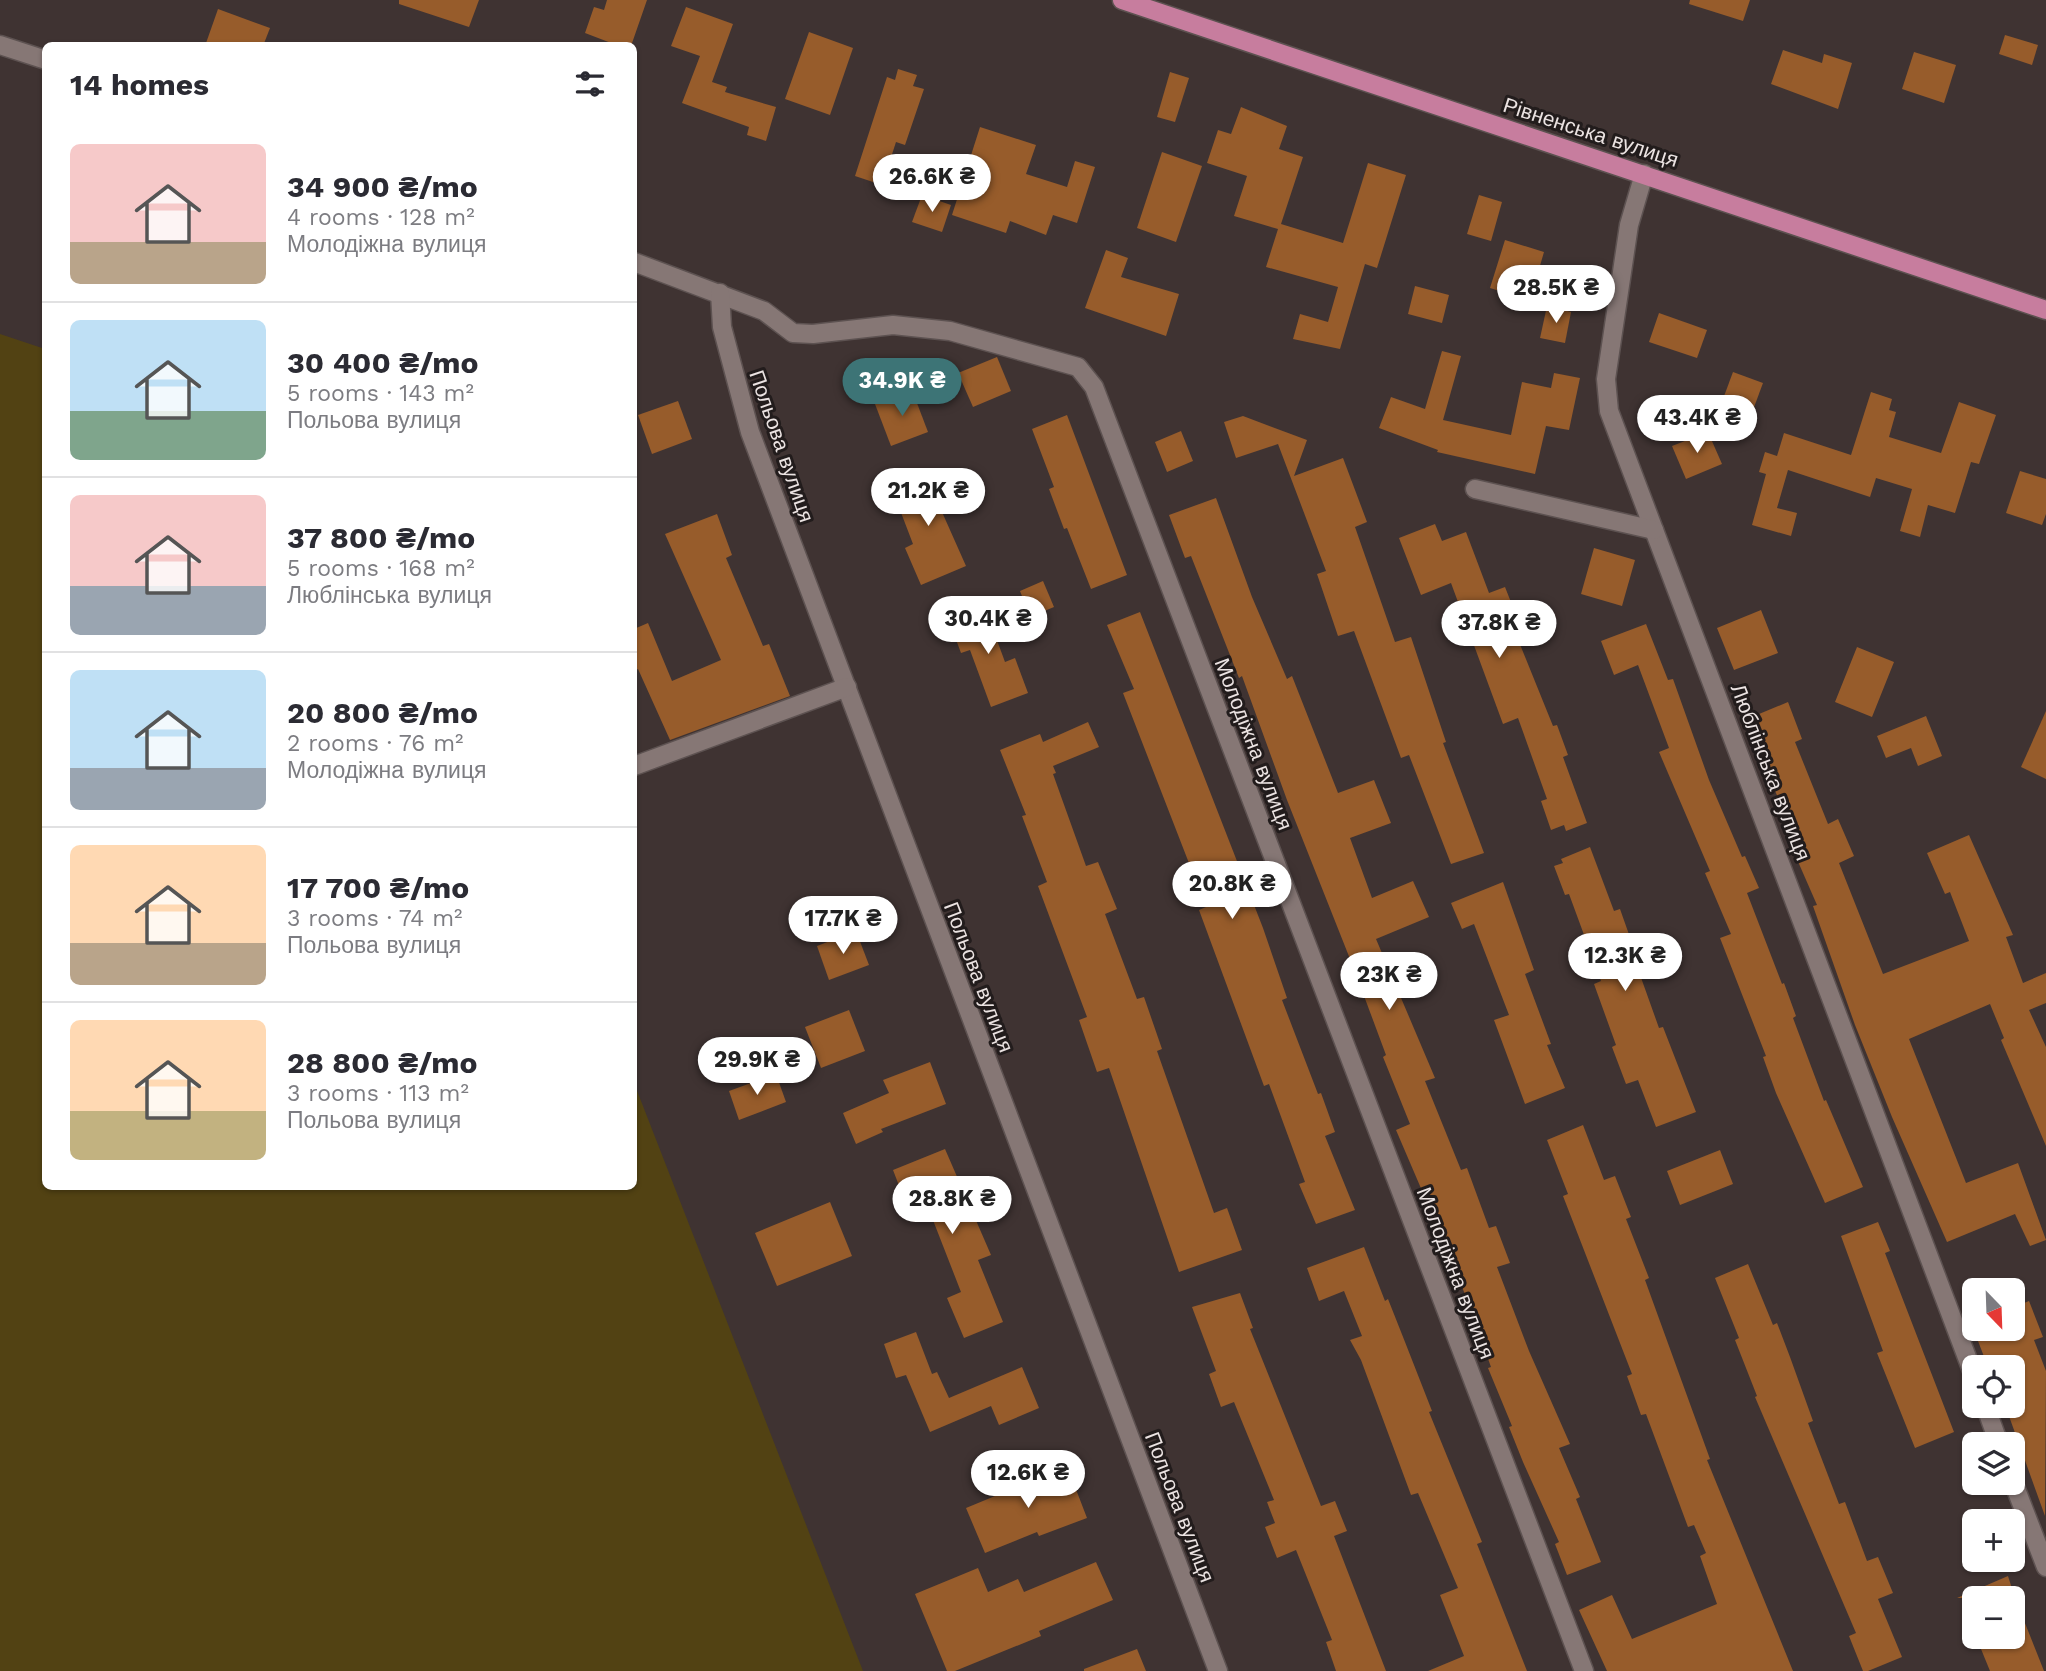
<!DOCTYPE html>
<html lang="en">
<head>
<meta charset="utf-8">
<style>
	body { margin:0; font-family:"Work Sans",sans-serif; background:#f7f7f7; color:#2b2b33; height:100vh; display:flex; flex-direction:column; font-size:26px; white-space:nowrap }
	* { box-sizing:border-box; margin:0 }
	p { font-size:23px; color:#7c7c81 }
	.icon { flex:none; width:38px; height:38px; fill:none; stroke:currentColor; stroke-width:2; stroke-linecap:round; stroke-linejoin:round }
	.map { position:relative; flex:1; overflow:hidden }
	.details { position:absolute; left:42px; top:42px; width:595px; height:1148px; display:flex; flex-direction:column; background:#fff; border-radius:10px; box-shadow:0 2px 5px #0004 }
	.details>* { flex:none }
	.needle { width:46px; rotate:157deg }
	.fabs { position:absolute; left:1962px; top:1278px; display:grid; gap:14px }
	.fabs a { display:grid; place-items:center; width:63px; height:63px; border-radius:10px; background:#fff; box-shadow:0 2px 5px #0004; font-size:35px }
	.price { position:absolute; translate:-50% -60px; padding:0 16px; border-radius:24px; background:#fff; color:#222; font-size:23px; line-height:46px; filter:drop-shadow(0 2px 4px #0008) }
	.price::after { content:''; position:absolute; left:50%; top:42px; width:21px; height:16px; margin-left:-10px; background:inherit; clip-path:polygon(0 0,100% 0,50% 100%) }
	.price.current { background:#3d7476; color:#fff }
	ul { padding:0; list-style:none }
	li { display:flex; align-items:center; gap:21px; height:175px; padding:0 28px }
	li+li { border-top:2px solid #e1e1e2 }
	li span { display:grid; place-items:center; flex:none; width:196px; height:140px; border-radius:10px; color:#555 }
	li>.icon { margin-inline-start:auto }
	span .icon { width:84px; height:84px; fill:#fffc; stroke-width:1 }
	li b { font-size:30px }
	h2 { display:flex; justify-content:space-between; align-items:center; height:84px; padding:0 28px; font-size:30px }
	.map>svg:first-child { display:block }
	.green { fill:#524213 }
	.building { fill:#975c2b }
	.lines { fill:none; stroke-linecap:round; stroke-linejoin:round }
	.minor-casing { stroke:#5d5251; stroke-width:21 }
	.major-casing { stroke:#5d5251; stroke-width:21 }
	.minor { stroke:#867775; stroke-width:18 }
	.major { stroke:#c77d9e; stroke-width:18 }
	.labels { text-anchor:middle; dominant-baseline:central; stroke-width:6; stroke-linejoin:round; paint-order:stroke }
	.street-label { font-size:21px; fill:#ebe3e2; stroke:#221c1c }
</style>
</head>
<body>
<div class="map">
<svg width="2046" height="1671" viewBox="0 0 2046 1671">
	<rect width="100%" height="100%" fill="#3f3332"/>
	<path class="green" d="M0,334L45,349L46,1186H634V1083L863,1671H0Z"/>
	<g class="building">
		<path d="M399,0H479L469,27L399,4Z"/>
		<path d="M607,0H647L631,46H619L585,33L594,7L604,10Z"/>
		<path d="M1690,0H1750L1743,21L1689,4Z"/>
		<path d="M686,7L733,24L712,82L727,87L725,92L776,107L766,141L747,135L749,127L682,103L700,56L671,46Z"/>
		<path d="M218,9L270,28L263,46H205Z"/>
		<path d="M809,32L853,48L830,115L785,99Z"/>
		<path d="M2005,35L2038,45L2032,65L1999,54Z"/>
		<path d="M1783,50L1822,63L1824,54L1852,63L1838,109L1771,84Z"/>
		<path d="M1914,52L1956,65L1944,103L1902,89Z"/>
		<path d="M898,69L917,75L913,86L924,89L905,145L896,142L882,185L855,176L887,77L895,80Z"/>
		<path d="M1170,72L1189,78L1175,122L1157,117Z"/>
		<path d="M1241,107L1287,126L1279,149L1303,157L1281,224L1343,243L1368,163L1406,175L1377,268L1365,264L1340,349L1293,339L1300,314L1328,322L1338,287L1266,267L1278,229L1234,216L1247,176L1207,163L1218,130L1231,134Z"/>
		<path d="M980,127L1036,145L1026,174L1067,187L1075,161L1095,167L1077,223L1053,215L1046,235L1010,221L1006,233L952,215Z"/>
		<path d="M1162,152L1202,166L1176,242L1137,228Z"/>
		<path d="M922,195L951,205L942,232L912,222Z"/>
		<path d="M1479,195L1502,202L1491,241L1467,234Z"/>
		<path d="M1505,240L1544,252L1528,307L1506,301L1509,294L1490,288Z"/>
		<path d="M1106,250L1128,258L1121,277L1179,294L1166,336L1085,308Z"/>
		<path d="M1415,286L1449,295L1442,323L1408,314Z"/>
		<path d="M1547,306L1571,312L1565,343L1540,338Z"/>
		<path d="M1659,313L1707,330L1697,358L1649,342Z"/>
		<path d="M1442,351L1461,356L1443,420L1511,435L1522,382L1551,388L1554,373L1580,378L1569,430L1546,426L1535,474L1437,452L1438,450L1379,428L1391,397L1425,409Z"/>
		<path d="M997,357L1011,391L973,407L958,373Z"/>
		<path d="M1733,372L1763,383L1747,426L1717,415Z"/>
		<path d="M912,390L928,432L891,446L875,404Z"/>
		<path d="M1871,392L1892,399L1889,410L1896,412L1889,437L1941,453L1959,402L1996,415L1979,464L1971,462L1955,513L1928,505L1920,537L1900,531L1912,489L1876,478L1870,497L1788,470L1777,508L1797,513L1791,536L1752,525L1766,474L1759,472L1765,452L1777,456L1784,433L1851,455Z"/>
		<path d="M678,401L692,439L652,454L638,415Z"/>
		<path d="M1067,415L1127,575L1091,589L1067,528L1064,529L1049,489L1054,487L1032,429Z"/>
		<path d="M1243,416L1307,440L1294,476L1343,458L1367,522L1355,527L1395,642L1411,637L1446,742L1443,743L1484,853L1451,864L1409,755L1401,758L1354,631L1338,636L1317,574L1326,571L1278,444L1236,458L1224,422Z"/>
		<path d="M1181,431L1193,461L1167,472L1155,442Z"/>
		<path d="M1708,432L1722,464L1686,479L1672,446Z"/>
		<path d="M937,471L951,508L942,512L966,566L921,585L905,548L913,544L892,489Z"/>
		<path d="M2020,471L2046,479V514L2042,525L2006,513Z"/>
		<path d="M1216,498L1252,597L1287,679L1292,676L1338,793L1374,780L1391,823L1350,838L1372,898L1413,881L1429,917L1376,939L1435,1078L1425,1081L1461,1170L1467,1168L1489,1228L1496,1226L1510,1263L1497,1267L1529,1351L1570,1444L1559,1448L1580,1497L1576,1499L1601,1562L1567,1575L1555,1544L1559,1542L1523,1462L1509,1427L1512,1426L1488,1368L1491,1367L1438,1220L1435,1221L1396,1130L1410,1124L1383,1057L1386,1055L1354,969L1287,800L1242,676L1239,678L1191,556L1185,558L1169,515Z"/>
		<path d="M717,514L732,555L726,558L763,646L769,644L790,696L670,740L638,669L634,671V629L648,623L672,681L721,660L665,534Z"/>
		<path d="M1435,524L1442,541L1466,532L1489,593L1505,587L1522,630L1515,632L1553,726L1557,725L1568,755L1563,757L1587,823L1566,831L1564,825L1551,830L1541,801L1547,799L1518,718L1503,724L1451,583L1421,595L1399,538Z"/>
		<path d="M1594,548L1635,560L1622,606L1581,594Z"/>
		<path d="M1043,581L1054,607L1030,617L1020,591Z"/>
		<path d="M984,605L1005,662L1015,658L1028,693L991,707L970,650L961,653L948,618Z"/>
		<path d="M1761,610L1778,653L1734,670L1717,628Z"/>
		<path d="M1140,612L1263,928L1287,998L1282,1000L1318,1094L1321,1093L1335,1132L1325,1136L1355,1210L1316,1224L1299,1184L1305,1182L1269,1084L1264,1086L1199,910L1206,907L1123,693L1134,689L1107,625Z"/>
		<path d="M1646,624L1668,680L1673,679L1709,780L1742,857L1745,856L1759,888L1747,893L1782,984L1784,983L1796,1016L1793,1018L1824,1101L1826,1100L1863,1187L1825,1203L1776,1093L1763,1057L1766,1056L1720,938L1731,934L1705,873L1710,871L1659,752L1669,748L1638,665L1614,675L1601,641Z"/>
		<path d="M1857,647L1894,662L1872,717L1835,702Z"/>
		<path d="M1788,702L1802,739L1795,742L1828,824L1838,819L1854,856L1839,863L1883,974L1969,941L1950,892L1945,894L1927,853L1969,835L2013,935L2006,937L2023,983L2046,973V1003L2029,1010L2046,1047V1146L2001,1040L2004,1038L1990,1004L1909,1039L1966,1183L2018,1163L2046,1240L2030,1246L2015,1214L1947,1242L1892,1117L1855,1025L1813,906L1817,905L1789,841L1794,839L1747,719Z"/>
		<path d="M2046,711V779L2021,767Z"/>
		<path d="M1926,716L1942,756L1918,766L1911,748L1886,758L1877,736Z"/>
		<path d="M1088,722L1099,747L1053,766L1056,773L1053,774L1086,866L1098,862L1117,909L1105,914L1137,999L1144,997L1162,1049L1157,1051L1214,1213L1227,1208L1242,1250L1179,1272L1109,1068L1097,1072L1079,1020L1087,1017L1038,886L1047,882L1022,816L1026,815L1000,750L1040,734L1043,742Z"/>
		<path d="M1590,847L1614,911L1620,909L1632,943L1629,944L1659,1028L1663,1027L1696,1112L1656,1127L1638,1080L1626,1084L1612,1047L1616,1045L1594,984L1601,981L1569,894L1565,895L1554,866L1563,863L1561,859Z"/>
		<path d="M1503,882L1534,970L1525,974L1551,1044L1547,1045L1565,1088L1525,1104L1494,1020L1509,1015L1474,924L1462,929L1451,903Z"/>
		<path d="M856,931L869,965L829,980L817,946Z"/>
		<path d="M849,1010L865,1051L821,1068L805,1027Z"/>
		<path d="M930,1062L946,1104L881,1129L883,1132L856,1144L843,1113L889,1093L883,1080Z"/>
		<path d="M776,1074L786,1102L739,1120L729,1091Z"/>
		<path d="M1583,1125L1604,1180L1615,1176L1631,1217L1626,1219L1649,1278L1645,1280L1710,1459L1707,1460L1793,1671H1607L1579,1610L1612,1595L1632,1639L1717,1604L1700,1556L1706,1553L1694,1525L1688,1527L1646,1414L1641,1415L1627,1376L1632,1374L1563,1196L1568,1194L1547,1140Z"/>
		<path d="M945,1149L991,1255L978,1260L1003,1322L964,1338L947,1298L961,1292L931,1215L913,1222L893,1170Z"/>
		<path d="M1720,1150L1733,1184L1680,1205L1667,1171Z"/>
		<path d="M830,1202L852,1256L777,1286L755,1233Z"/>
		<path d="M1878,1222L1890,1251L1885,1253L1954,1432L1915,1448L1877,1353L1883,1351L1841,1236Z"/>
		<path d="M1364,1247L1385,1301L1388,1299L1405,1342L1432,1411L1429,1412L1482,1542L1477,1544L1527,1671H1428L1464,1656L1440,1595L1458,1588L1418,1493L1411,1495L1361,1360L1350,1340L1362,1336L1344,1291L1319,1301L1307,1268Z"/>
		<path d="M1748,1264L1773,1325L1777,1323L1790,1357L1813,1421L1808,1423L1839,1504L1845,1502L1867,1561L1878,1557L1893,1593L1878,1599L1902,1657L1868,1671H1863L1849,1636L1856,1633L1755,1397L1757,1396L1735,1340L1739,1338L1715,1278Z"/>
		<path d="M1240,1293L1253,1328L1250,1329L1321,1506L1335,1501L1347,1531L1334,1536L1386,1671H1336L1326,1642L1332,1640L1296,1550L1277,1558L1265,1527L1275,1523L1267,1502L1274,1500L1234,1402L1221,1407L1209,1374L1216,1371L1192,1307Z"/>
		<path d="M2029,1301L2043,1337L2034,1340L2046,1371L2045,1516L2005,1405H2012V1367H1988L1973,1328H2012V1308Z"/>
		<path d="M916,1332L932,1374L937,1372L949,1398L1022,1367L1039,1408L999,1425L991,1406L930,1432L906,1375L896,1378L884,1344Z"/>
		<path d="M1067,1466L1087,1518L1039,1536L1037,1532L985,1553L966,1508Z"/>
		<path d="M1096,1562L1113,1600L1039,1631L1041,1636L955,1671H947L915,1594L978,1568L988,1592L1018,1579L1024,1592Z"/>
		<path d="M2008,1576L2015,1598L2044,1671H1990L1981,1649L2012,1636V1598H1957Z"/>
		<path d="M1137,1649L1146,1671H1084V1669Z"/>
	</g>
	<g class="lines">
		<g class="minor-casing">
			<g id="minor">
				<path d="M0,45L46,60"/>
				<path d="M1644,174L1629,225L1606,379L1609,411L1974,1376"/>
				<path d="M634,262L764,311L793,333L813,334L893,325L950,331L1078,367L1094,387L1584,1671"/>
				<path d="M720,293L722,327L750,432L1218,1671"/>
				<path d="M1475,489L1654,530"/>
				<path d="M634,766L847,687"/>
				<path d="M1985,1405L1999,1444"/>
				<path d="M2012,1479L2046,1567"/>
			</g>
		</g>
		<g class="major-casing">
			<path id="major" d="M1122,0L2046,310"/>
		</g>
		<use href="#minor" class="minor"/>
		<use href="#major" class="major"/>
	</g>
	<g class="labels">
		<g class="street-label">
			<text transform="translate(1591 132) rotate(18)">Рівненська вулиця</text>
			<text transform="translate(782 446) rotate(71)">Польова вулиця</text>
			<text transform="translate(1254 744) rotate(69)">Молодіжна вулиця</text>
			<text transform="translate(1771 772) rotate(69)">Люблінська вулиця</text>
			<text transform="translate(979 977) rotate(69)">Польова вулиця</text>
			<text transform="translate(1456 1273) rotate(69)">Молодіжна вулиця</text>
			<text transform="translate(1180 1507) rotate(69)">Польова вулиця</text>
		</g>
	</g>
</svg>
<div class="fabs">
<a><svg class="needle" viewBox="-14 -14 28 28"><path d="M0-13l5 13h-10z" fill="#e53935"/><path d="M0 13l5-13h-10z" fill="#7c7c81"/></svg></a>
<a><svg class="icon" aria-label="locate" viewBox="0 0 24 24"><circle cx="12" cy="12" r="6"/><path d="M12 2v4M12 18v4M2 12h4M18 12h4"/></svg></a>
<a><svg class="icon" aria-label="layers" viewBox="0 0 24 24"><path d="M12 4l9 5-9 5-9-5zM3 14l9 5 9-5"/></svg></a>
<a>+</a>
<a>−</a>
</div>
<b class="price" style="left:932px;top:214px">26.6K ₴</b>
<b class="price" style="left:1556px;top:325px">28.5K ₴</b>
<b class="price current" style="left:902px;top:418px">34.9K ₴</b>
<b class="price" style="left:1697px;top:455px">43.4K ₴</b>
<b class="price" style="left:928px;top:528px">21.2K ₴</b>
<b class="price" style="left:988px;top:656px">30.4K ₴</b>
<b class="price" style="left:1499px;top:660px">37.8K ₴</b>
<b class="price" style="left:1232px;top:921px">20.8K ₴</b>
<b class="price" style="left:843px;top:956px">17.7K ₴</b>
<b class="price" style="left:1625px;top:993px">12.3K ₴</b>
<b class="price" style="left:1389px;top:1012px">23K ₴</b>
<b class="price" style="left:757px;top:1097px">29.9K ₴</b>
<b class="price" style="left:952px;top:1236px">28.8K ₴</b>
<b class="price" style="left:1028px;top:1510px">12.6K ₴</b>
<section class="details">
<h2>14 homes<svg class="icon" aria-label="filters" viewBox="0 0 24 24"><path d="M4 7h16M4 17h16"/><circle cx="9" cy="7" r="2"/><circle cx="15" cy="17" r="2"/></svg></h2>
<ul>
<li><span style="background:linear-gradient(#f6c9c9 70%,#b9a48a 0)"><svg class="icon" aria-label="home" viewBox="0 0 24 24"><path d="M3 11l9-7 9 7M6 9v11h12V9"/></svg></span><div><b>34 900 ₴/mo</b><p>4 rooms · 128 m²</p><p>Молодіжна вулиця</p></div></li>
<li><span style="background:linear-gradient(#bfe0f5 65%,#7fa58c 0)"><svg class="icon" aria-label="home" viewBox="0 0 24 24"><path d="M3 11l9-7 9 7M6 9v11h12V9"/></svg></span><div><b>30 400 ₴/mo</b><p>5 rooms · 143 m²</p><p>Польова вулиця</p></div></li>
<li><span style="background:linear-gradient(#f6c9c9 65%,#9aa5b1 0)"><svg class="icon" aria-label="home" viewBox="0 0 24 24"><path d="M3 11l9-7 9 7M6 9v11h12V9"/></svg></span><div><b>37 800 ₴/mo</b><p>5 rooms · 168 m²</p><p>Люблінська вулиця</p></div></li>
<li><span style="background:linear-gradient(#bfe0f5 70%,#9aa5b1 0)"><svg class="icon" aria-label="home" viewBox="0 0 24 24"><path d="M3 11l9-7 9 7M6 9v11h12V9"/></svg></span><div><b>20 800 ₴/mo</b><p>2 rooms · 76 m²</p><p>Молодіжна вулиця</p></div></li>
<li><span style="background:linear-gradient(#ffd9b3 70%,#b9a48a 0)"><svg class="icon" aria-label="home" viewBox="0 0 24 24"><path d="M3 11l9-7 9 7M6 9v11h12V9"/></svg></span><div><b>17 700 ₴/mo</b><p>3 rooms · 74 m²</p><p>Польова вулиця</p></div></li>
<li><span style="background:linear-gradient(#ffd9b3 65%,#c2b280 0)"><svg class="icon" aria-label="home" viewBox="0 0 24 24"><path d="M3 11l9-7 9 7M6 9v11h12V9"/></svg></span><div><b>28 800 ₴/mo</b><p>3 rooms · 113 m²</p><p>Польова вулиця</p></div></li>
</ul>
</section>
</div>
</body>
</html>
